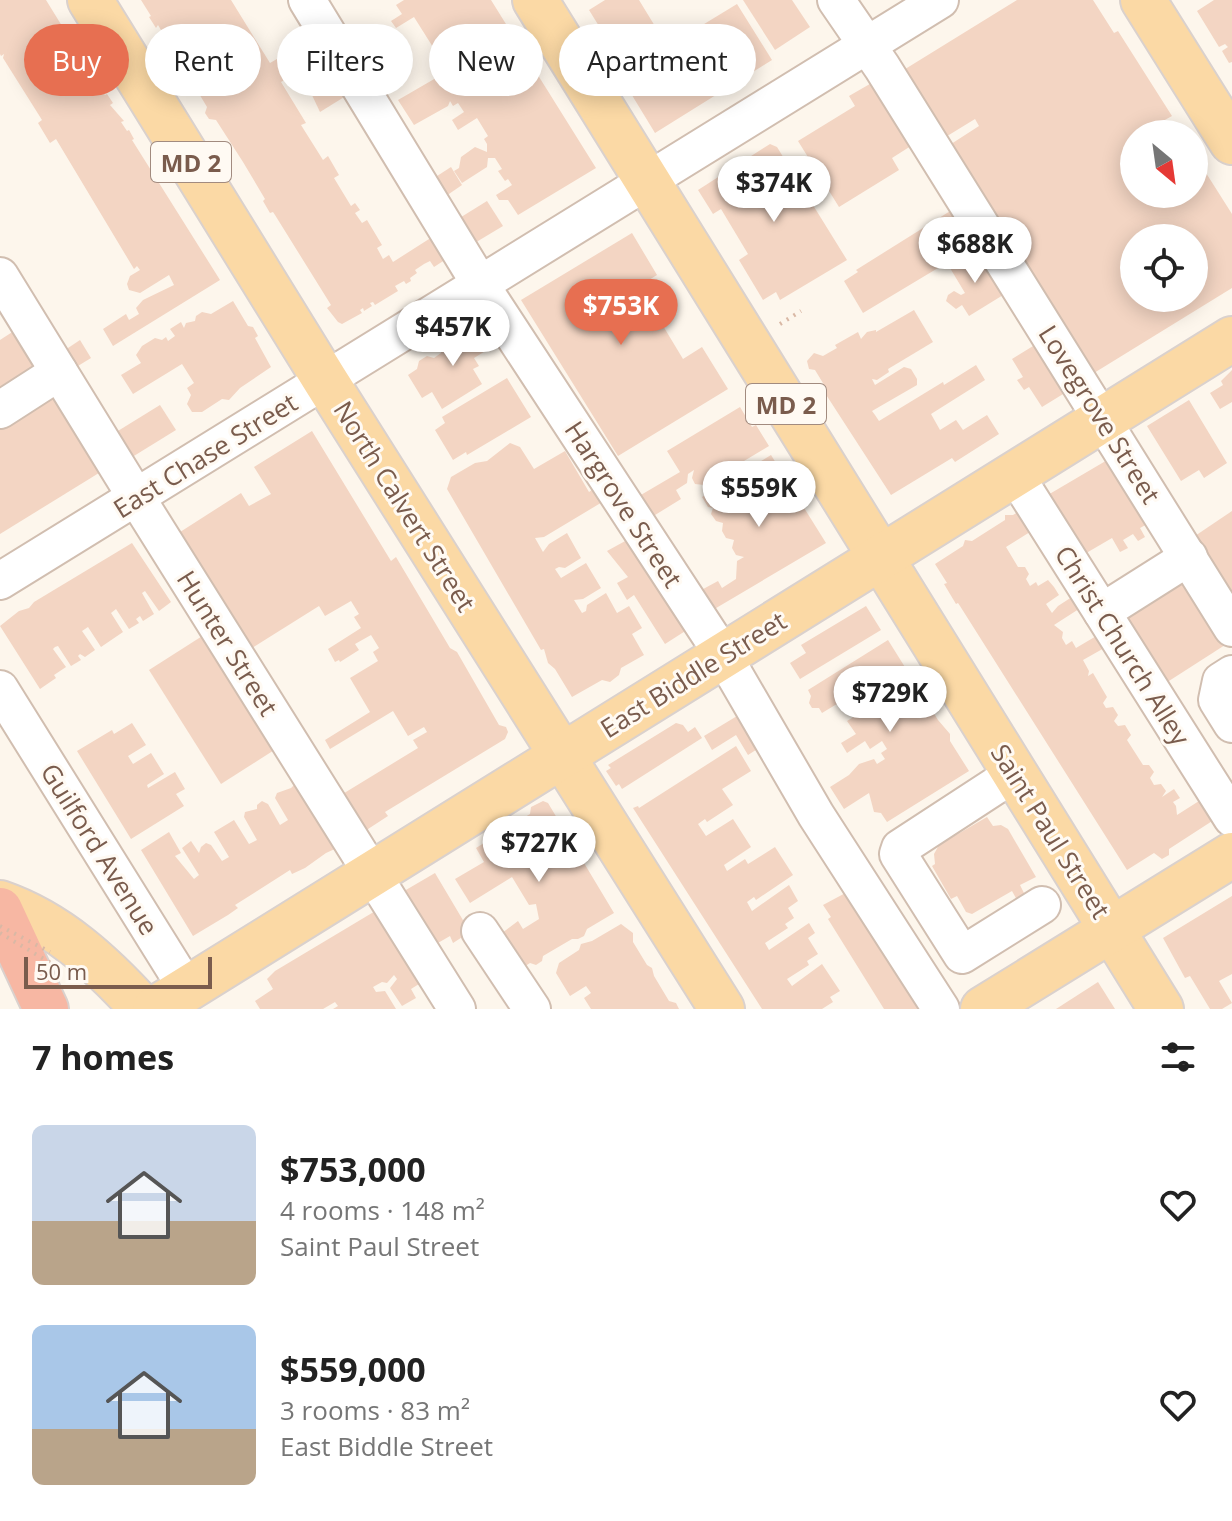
<!DOCTYPE html>
<html lang="en">
<head>
<meta charset="utf-8">
<style>
	body { margin:0; font-family:"Open Sans",sans-serif; background:#f2f2f2; color:#222; height:100vh; display:flex; flex-direction:column; font-size:30px; white-space:nowrap }
	* { box-sizing:border-box; margin:0 }
	p { font-size:26px; color:#767676 }
	.icon { flex:none; width:44px; height:44px; fill:none; stroke:currentColor; stroke-width:2; stroke-linecap:round; stroke-linejoin:round }
	.map { position:relative; height:1009px; overflow:hidden }
	.drawer { display:flex; flex-direction:column; background:#fff; flex:1 }
	.drawer>* { flex:none }
	.guide { position:absolute; left:24px; top:24px; width:800px; height:72px; display:flex; gap:16px }
	.needle { width:52px; rotate:151deg }
	.buttons { position:absolute; left:1120px; top:120px; display:grid; gap:16px }
	.buttons a { display:grid; place-items:center; width:88px; height:88px; border-radius:50%; background:#fff; box-shadow:0 4px 20px #0003; font-size:40px }
	.scale { position:absolute; left:24px; bottom:20px; width:188px; box-sizing:border-box; padding-left:8px; border:4px solid #7a5c4d; border-top:0; font-size:22px; line-height:28px; white-space:nowrap; color:#7a5c4d; -webkit-text-stroke:6px #fffaf3; paint-order:stroke }
	.price { position:absolute; translate:-50% -68px; padding:0 18px; border-radius:28px; background:#fff; color:#222; font-size:26px; line-height:52px; filter:drop-shadow(0 2px 4px #0008) }
	.price::after { content:''; position:absolute; left:50%; top:48px; width:24px; height:18px; margin-left:-12px; background:inherit; clip-path:polygon(0 0,100% 0,50% 100%) }
	.price.selected { background:#e76f51; color:#fff }
	ul { padding:0; list-style:none }
	li { display:flex; align-items:center; gap:24px; height:200px; padding:0 32px }
	li span { display:grid; place-items:center; flex:none; width:224px; height:160px; border-radius:12px; color:#555 }
	li>.icon { margin-inline-start:auto }
	span .icon { width:96px; height:96px; fill:#fffc; stroke-width:1 }
	li b { font-size:34px }
	h2 { display:flex; justify-content:space-between; align-items:center; height:96px; padding:0 32px; font-size:34px }
	.tag { padding:0 28px; border-radius:36px; background:#fff; box-shadow:0 4px 20px #0003; font-size:28px; line-height:72px }
	.tag.selected { background:#e76f51; color:#fff }
	.map>svg:first-child { display:block }
	.building { fill:#f3d5c3; fill-rule:evenodd }
	.lines { fill:none; stroke-linecap:round; stroke-linejoin:round }
	.minor-casing { stroke:#d1beb0; stroke-width:40 }
	.major-casing { stroke:#dad1cd; stroke-width:48 }
	.highway-casing { stroke:#dad1cd; stroke-width:48 }
	.path { stroke:#d9b8a5; stroke-width:4; stroke-dasharray:2 6; stroke-linecap:butt }
	.minor { stroke:#fff; stroke-width:36 }
	.major { stroke:#fbd9a5; stroke-width:44 }
	.highway { stroke:#f7b7a3; stroke-width:44 }
	.path-bridge { stroke:#d9b8a5; stroke-width:4; stroke-dasharray:2 6; stroke-linecap:butt }
	.labels { text-anchor:middle; dominant-baseline:central; stroke-width:6; stroke-linejoin:round; paint-order:stroke }
	.shield { fill:#fffaf3; stroke:#a28b7f; stroke-width:2 }
	.shield-label { font-size:24px; font-weight:bold; fill:#7a5c4d }
	.street-label { font-size:26px; fill:#7a5c4d; stroke:#fffaf3 }
</style>
</head>
<body>
<div class="map">
<svg width="1232" height="1009" viewBox="0 0 1232 1009">
	<rect width="100%" height="100%" fill="#fdf6ec"/>
	<g class="building">
		<path d="M0,0H46L94,78L96,76L103,86L100,88L105,95L107,94L113,103L110,105L124,121L121,122L127,131L129,130L134,139L132,140L220,280L113,346L103,329L126,314L129,320L139,314L136,308L143,300L174,285L169,275L140,293L129,290L127,284L130,276L140,270L137,266L134,269L56,139L50,143L38,123L42,120L3,58L4,54L1,56L0,54Z"/>
		<path d="M141,0H231L270,63L282,56L288,66L282,69L288,78L281,82L306,123L301,125L323,160L328,156L339,175L334,178L351,206L355,203L360,210L355,213L362,223L367,220L382,245L377,248L383,259L389,255L393,262L440,232L454,254L434,267L430,261L424,264L415,270L417,273L410,278L411,281L406,284L404,281L395,286L398,291L375,305L373,302L370,303L372,306L364,311L363,308L360,310L362,313L342,324L338,322L327,308L331,305L275,215L273,212L270,213L263,201L265,199L243,162L216,120L209,119L205,113L207,107L158,25L156,28L149,17L151,16Z"/>
		<path d="M404,0H491L596,168L518,215L508,200H499L496,195L512,185L508,179L505,181L498,171L502,169L495,158H488L487,167L462,183L454,171L459,168L461,157L475,147L487,152V144L484,139L488,136L477,118L458,130L452,120L464,112L458,103L453,106L450,101L448,106L414,125L398,100L448,71L414,17L396,28L391,21L402,14L396,5Z"/>
		<path d="M605,0H639L661,36L654,40L670,65L700,47L691,32L737,4L772,60L655,133L613,64L620,60L589,10Z"/>
		<path d="M743,0H792L810,27L775,50Z"/>
		<path d="M1017,0H1093L1114,33L1118,31L1172,116L1163,121L1171,134H1134V194H1194V154L1232,214V288L1094,373L948,146L979,126L975,119L944,138L902,71ZM1134,238H1194V298H1134Z"/>
		<path d="M1214,0H1232V62L1229,63L1222,51L1228,47L1225,44L1219,47L1197,11Z"/>
		<path d="M325,59L349,94L320,112L302,74Z"/>
		<path d="M875,81L914,144L892,158L899,170L839,207L798,141L855,106L849,96Z"/>
		<path d="M770,144L777,147L847,260L780,300L776,292L763,300L739,260L748,254L721,209L713,214L698,190Z"/>
		<path d="M451,167L462,185L446,196L434,178Z"/>
		<path d="M487,201L503,226L473,244L458,219Z"/>
		<path d="M955,208L978,244L863,313L844,281L858,272L856,270Z"/>
		<path d="M632,233L657,275L639,286L683,359L702,347L728,389L618,456L521,300Z"/>
		<path d="M978,251L1008,292L969,316L962,305L956,309L946,301L948,295L954,291L961,295L965,293L950,268Z"/>
		<path d="M233,301L248,326L253,327L258,336L255,338L271,367L240,388L229,400L222,399L202,412H192L187,404L191,395L187,388L194,383L182,364L133,394L121,375L141,363L136,355L142,346L155,338L162,340L166,337L168,341L175,336L170,329L181,322L184,328L186,323L195,321L196,316L202,312L211,314Z"/>
		<path d="M914,310L933,342L888,369L889,372L877,380L872,379L875,385L904,367L911,369L917,379V385L872,411L875,415L879,421L943,382L944,385L976,365L985,380L931,414L940,430L956,420L963,430L987,415L999,434L955,462L952,458L891,495L823,390L826,388L815,370L809,369L807,361L814,353L823,356L837,348L835,345L858,332L861,339L867,332L876,330V332Z"/>
		<path d="M479,326L488,329L494,338L492,347L474,358L479,366L473,369L482,384L442,409L432,392L422,398L408,375L417,369L419,361L427,356L434,358L441,353V347L450,342L457,343L462,333L470,332Z"/>
		<path d="M17,329L45,374L0,402V340Z"/>
		<path d="M80,340L91,358L73,369L62,352Z"/>
		<path d="M1038,343L1068,391L1042,407L1029,387L1024,390L1017,380L1023,377L1012,359Z"/>
		<path d="M1232,370V402L1220,409L1210,393L1223,385L1221,381Z"/>
		<path d="M507,378L531,417L467,455L466,452L453,460L435,430L445,423L442,417Z"/>
		<path d="M53,382L107,468L0,534V415Z"/>
		<path d="M1189,400L1227,463L1204,478L1199,470L1181,481L1147,426Z"/>
		<path d="M160,405L176,430L129,459L113,434Z"/>
		<path d="M740,407L752,427L756,425L769,446L704,485L695,484L692,478L694,470L688,474L687,483L676,490L681,499L647,520L634,499L680,472L667,451Z"/>
		<path d="M312,431L391,561L396,557L450,648L457,652L499,725L506,727L508,732L505,739L385,812L388,816L365,831L341,795L418,748L413,740L427,732L424,727L408,736L393,711L330,749L325,740L370,712L350,678L378,661L373,652L379,648L371,635L355,644L359,650L340,662L339,660L335,662L328,649L361,628L354,617L359,614L351,601L325,616L319,606L249,650L177,534L241,493L249,506L271,494L254,467Z"/>
		<path d="M510,443L520,447L534,469L565,451L589,492L596,487L604,501L544,537L535,538L543,552L549,544L567,533L581,558L565,568L559,567L555,569L561,578L586,563L601,588L583,599L574,600L582,613L586,611L587,605L606,593L617,613L629,606L642,628L632,634L644,655L621,668L619,675L610,682L602,680L572,697L555,669L548,663L544,649L541,650L447,489L451,477L475,463L487,461Z"/>
		<path d="M771,455L826,543L706,614L694,594L718,581L722,588L736,579L737,561L744,557L736,555L732,548L734,540L726,538L722,531L723,523L716,521L711,514L713,508L708,507L702,497Z"/>
		<path d="M1109,459L1151,522L1140,528L1145,537L1138,541L1133,534L1123,540L1128,548L1120,552L1112,538L1076,559L1041,499Z"/>
		<path d="M1025,508L1038,527L1006,547L1018,567H1025L1029,574L1026,579L1030,586L1036,582L1038,586L1048,580L1054,587L1059,595L1046,604L1052,613L1058,606L1075,595L1082,607L1054,625L1063,632L1062,638L1066,645L1072,641L1076,648L1098,635L1106,647L1083,660L1089,671L1088,676L1093,673L1107,697L1103,703L1106,708L1113,707L1118,715L1114,721L1118,726L1125,725L1131,735L1127,740L1143,765H1149L1154,772L1150,778L1154,785L1161,784L1166,791L1162,797L1174,789L1180,798L1173,802L1176,806L1177,815L1210,794L1223,814L1169,849V855L1162,859L1154,853L1127,870L960,606L958,603L956,604L944,584L947,583L935,564L963,546L965,540L972,541L1005,520V515H1013Z"/>
		<path d="M1232,511V607L1189,540Z"/>
		<path d="M627,540L644,567L649,564L690,628L665,644L634,595L627,600L617,583L628,577L607,551Z"/>
		<path d="M132,543L171,602L159,611L145,591L142,593L154,614L143,621L140,616L136,619L139,623L129,629L116,609L111,613L123,632L101,647L88,627L82,631L95,650L85,657L80,654L78,656L81,660L71,666L58,646L55,647L53,649L66,667L54,675L56,678L40,689L0,626L19,611L29,608L34,602Z"/>
		<path d="M1179,568L1226,642L1225,645L1158,688L1110,611Z"/>
		<path d="M866,606L881,630L800,679L790,663L806,653L801,645Z"/>
		<path d="M207,633L279,747L221,784L149,670Z"/>
		<path d="M888,640L938,720L950,734V741L969,771L887,822L881,813L874,812L869,793L844,809L830,787L849,775L859,764L874,759L877,764L885,759L881,753L887,749L882,741L870,749L865,741L847,753L841,743L856,734L847,721L860,713L850,696L822,713L819,708H812L809,703L811,696L808,690Z"/>
		<path d="M742,713L762,746L748,755L736,735L712,750L704,736Z"/>
		<path d="M132,723L146,745L128,756L133,764L151,753L164,774L147,785L148,788L175,772L185,789L176,794L184,806L131,839L77,751L112,730L114,734Z"/>
		<path d="M676,723L683,725L688,732L695,727L702,738L622,789L619,784L616,786L606,771L611,768L608,765Z"/>
		<path d="M736,746L751,771L722,789L733,805L707,822L705,819L698,824L706,836L733,819L751,847L724,865L727,871L745,859L748,864L775,847L793,875L756,900L754,897L747,902L752,911L789,885L798,901L788,908L794,918L785,924L788,928L765,943L769,950L809,923L815,933L808,938L818,954L807,961L809,965L787,979L792,986L822,964L840,991L830,997L833,1002L822,1009H762L633,808L638,806L639,808Z"/>
		<path d="M300,779L337,848L326,853L305,868L292,874L290,870L235,905L238,908L228,915L193,936L141,850L169,832L181,853L175,856L194,879L199,875L182,848L191,841L199,853L201,847L206,843L211,845L222,861L229,857L214,832L234,820L249,844L257,840L244,817L245,812L257,809V805L262,801L268,804L280,825L288,820L275,798L277,793L291,788Z"/>
		<path d="M543,801L548,803L614,913L587,929L584,936L578,939H572L543,956L542,961L536,965L530,963L519,970L498,936L518,921L523,929L539,919L536,904L529,905L512,877L470,903L455,879L484,862L476,848L484,843L483,837L494,831L500,832L530,814L531,807Z"/>
		<path d="M987,817L993,826L1001,825L1008,829L1036,877L1020,885L1025,895L1017,900L1012,891L972,914L966,912L957,896L951,899L932,866L935,864L934,854L939,845Z"/>
		<path d="M435,873L470,932L453,943L450,936L431,947L399,894Z"/>
		<path d="M851,890L925,1004L917,1009H884L828,919L831,917L823,905Z"/>
		<path d="M1232,896V974L1219,981L1232,1003L1222,1009H1210L1190,976L1185,978L1163,938Z"/>
		<path d="M382,907L427,979L411,989L416,998L402,1006L390,988L397,979L394,975L387,983L382,982L373,987L376,992L385,991L396,1009H333L338,1006L335,1002L323,1009H260L255,1001L273,989L267,979L275,971Z"/>
		<path d="M621,924L633,933V942L647,965L652,968L654,976L669,1001L676,1003L679,1009H591L584,998L591,993L586,986L570,996L556,973L559,963L579,950L581,944L592,941Z"/>
		<path d="M1098,982L1115,1009H1056Z"/>
	</g>
	<g class="lines">
		<g class="minor-casing">
			<g id="minor">
				<path d="M307,0L480,284L723,655L816,815L941,1009"/>
				<path d="M836,0L882,67L1232,628"/>
				<path d="M0,276L136,497L457,1009"/>
				<path d="M0,410L59,372"/>
				<path d="M1014,473L1232,818"/>
				<path d="M0,581L940,0"/>
				<path d="M1102,612L1189,557"/>
				<path d="M1232,674L1221,681L1217,700L1232,724"/>
				<path d="M0,689L187,989"/>
				<path d="M1015,773L900,848L898,854L962,955L1042,905"/>
				<path d="M480,931L532,1009"/>
			</g>
		</g>
		<g class="major-casing">
			<g id="major">
				<path d="M90,0L325,380L722,1009"/>
				<path d="M535,0L1161,1009"/>
				<path d="M1143,0L1232,142"/>
				<path d="M0,903C58,923 103,965 143,1009"/>
				<path d="M155,1009L1232,339"/>
				<path d="M983,1009L1232,855"/>
			</g>
		</g>
		<g class="highway-casing">
			<path id="highway" d="M0,910L46,1009"/>
		</g>
		<path class="path" d="M780,324L801,311"/>
		<use href="#minor" class="minor"/>
		<use href="#major" class="major"/>
		<use href="#highway" class="highway"/>
		<g class="path-bridge">
			<path d="M0,926L50,952"/>
			<path d="M0,933L54,965"/>
		</g>
	</g>
	<g class="labels">
		<g class="shield">
			<rect x="151" y="142" width="80" height="40" rx="6"/>
			<rect x="746" y="384" width="80" height="40" rx="6"/>
		</g>
		<g class="shield-label">
			<text x="191" y="162">MD 2</text>
			<text x="786" y="404">MD 2</text>
		</g>
		<g class="street-label">
			<text transform="translate(1100 414) rotate(58)">Lovegrove Street</text>
			<text transform="translate(205 455) rotate(-32)">East Chase Street</text>
			<text transform="translate(624 504) rotate(57)">Hargrove Street</text>
			<text transform="translate(405 506) rotate(58)">North Calvert Street</text>
			<text transform="translate(228 643) rotate(58)">Hunter Street</text>
			<text transform="translate(1123 645) rotate(58)">Christ Church Alley</text>
			<text transform="translate(693 674) rotate(-32)">East Biddle Street</text>
			<text transform="translate(1051 831) rotate(58)">Saint Paul Street</text>
			<text transform="translate(100 849) rotate(58)">Guilford Avenue</text>
		</g>
	</g>
</svg>
<div class="buttons">
<a><svg class="needle" viewBox="-14 -14 28 28"><path d="M0-13l5 13h-10z" fill="#e53935"/><path d="M0 13l5-13h-10z" fill="#767676"/></svg></a>
<a><svg class="icon" aria-label="locate" viewBox="0 0 24 24"><circle cx="12" cy="12" r="6"/><path d="M12 2v4M12 18v4M2 12h4M18 12h4"/></svg></a>
</div>
<div class="scale">50 m</div>
<b class="price" style="left:774px;top:224px">$374K</b>
<b class="price" style="left:975px;top:285px">$688K</b>
<b class="price selected" style="left:621px;top:347px">$753K</b>
<b class="price" style="left:453px;top:368px">$457K</b>
<b class="price" style="left:759px;top:529px">$559K</b>
<b class="price" style="left:890px;top:734px">$729K</b>
<b class="price" style="left:539px;top:884px">$727K</b>
<div class="guide">
<a class="tag selected">Buy</a>
<a class="tag">Rent</a>
<a class="tag">Filters</a>
<a class="tag">New</a>
<a class="tag">Apartment</a>
</div>
</div>
<section class="drawer">
<h2>7 homes<svg class="icon" aria-label="filters" viewBox="0 0 24 24"><path d="M4 7h16M4 17h16"/><circle cx="9" cy="7" r="2"/><circle cx="15" cy="17" r="2"/></svg></h2>
<ul>
<li><span style="background:linear-gradient(#c9d6e8 60%,#b9a48a 0)"><svg class="icon" aria-label="home" viewBox="0 0 24 24"><path d="M3 11l9-7 9 7M6 9v11h12V9"/></svg></span><div><b>$753,000</b><p>4 rooms · 148 m²</p><p>Saint Paul Street</p></div><svg class="icon" aria-label="heart" viewBox="0 0 24 24"><path d="M12 20l-8-8c-3-5 5-10 8-4 3-6 11-1 8 4z"/></svg></li>
<li><span style="background:linear-gradient(#a9c7e8 65%,#b9a48a 0)"><svg class="icon" aria-label="home" viewBox="0 0 24 24"><path d="M3 11l9-7 9 7M6 9v11h12V9"/></svg></span><div><b>$559,000</b><p>3 rooms · 83 m²</p><p>East Biddle Street</p></div><svg class="icon" aria-label="heart" viewBox="0 0 24 24"><path d="M12 20l-8-8c-3-5 5-10 8-4 3-6 11-1 8 4z"/></svg></li>
</ul>
</section>
</body>
</html>
